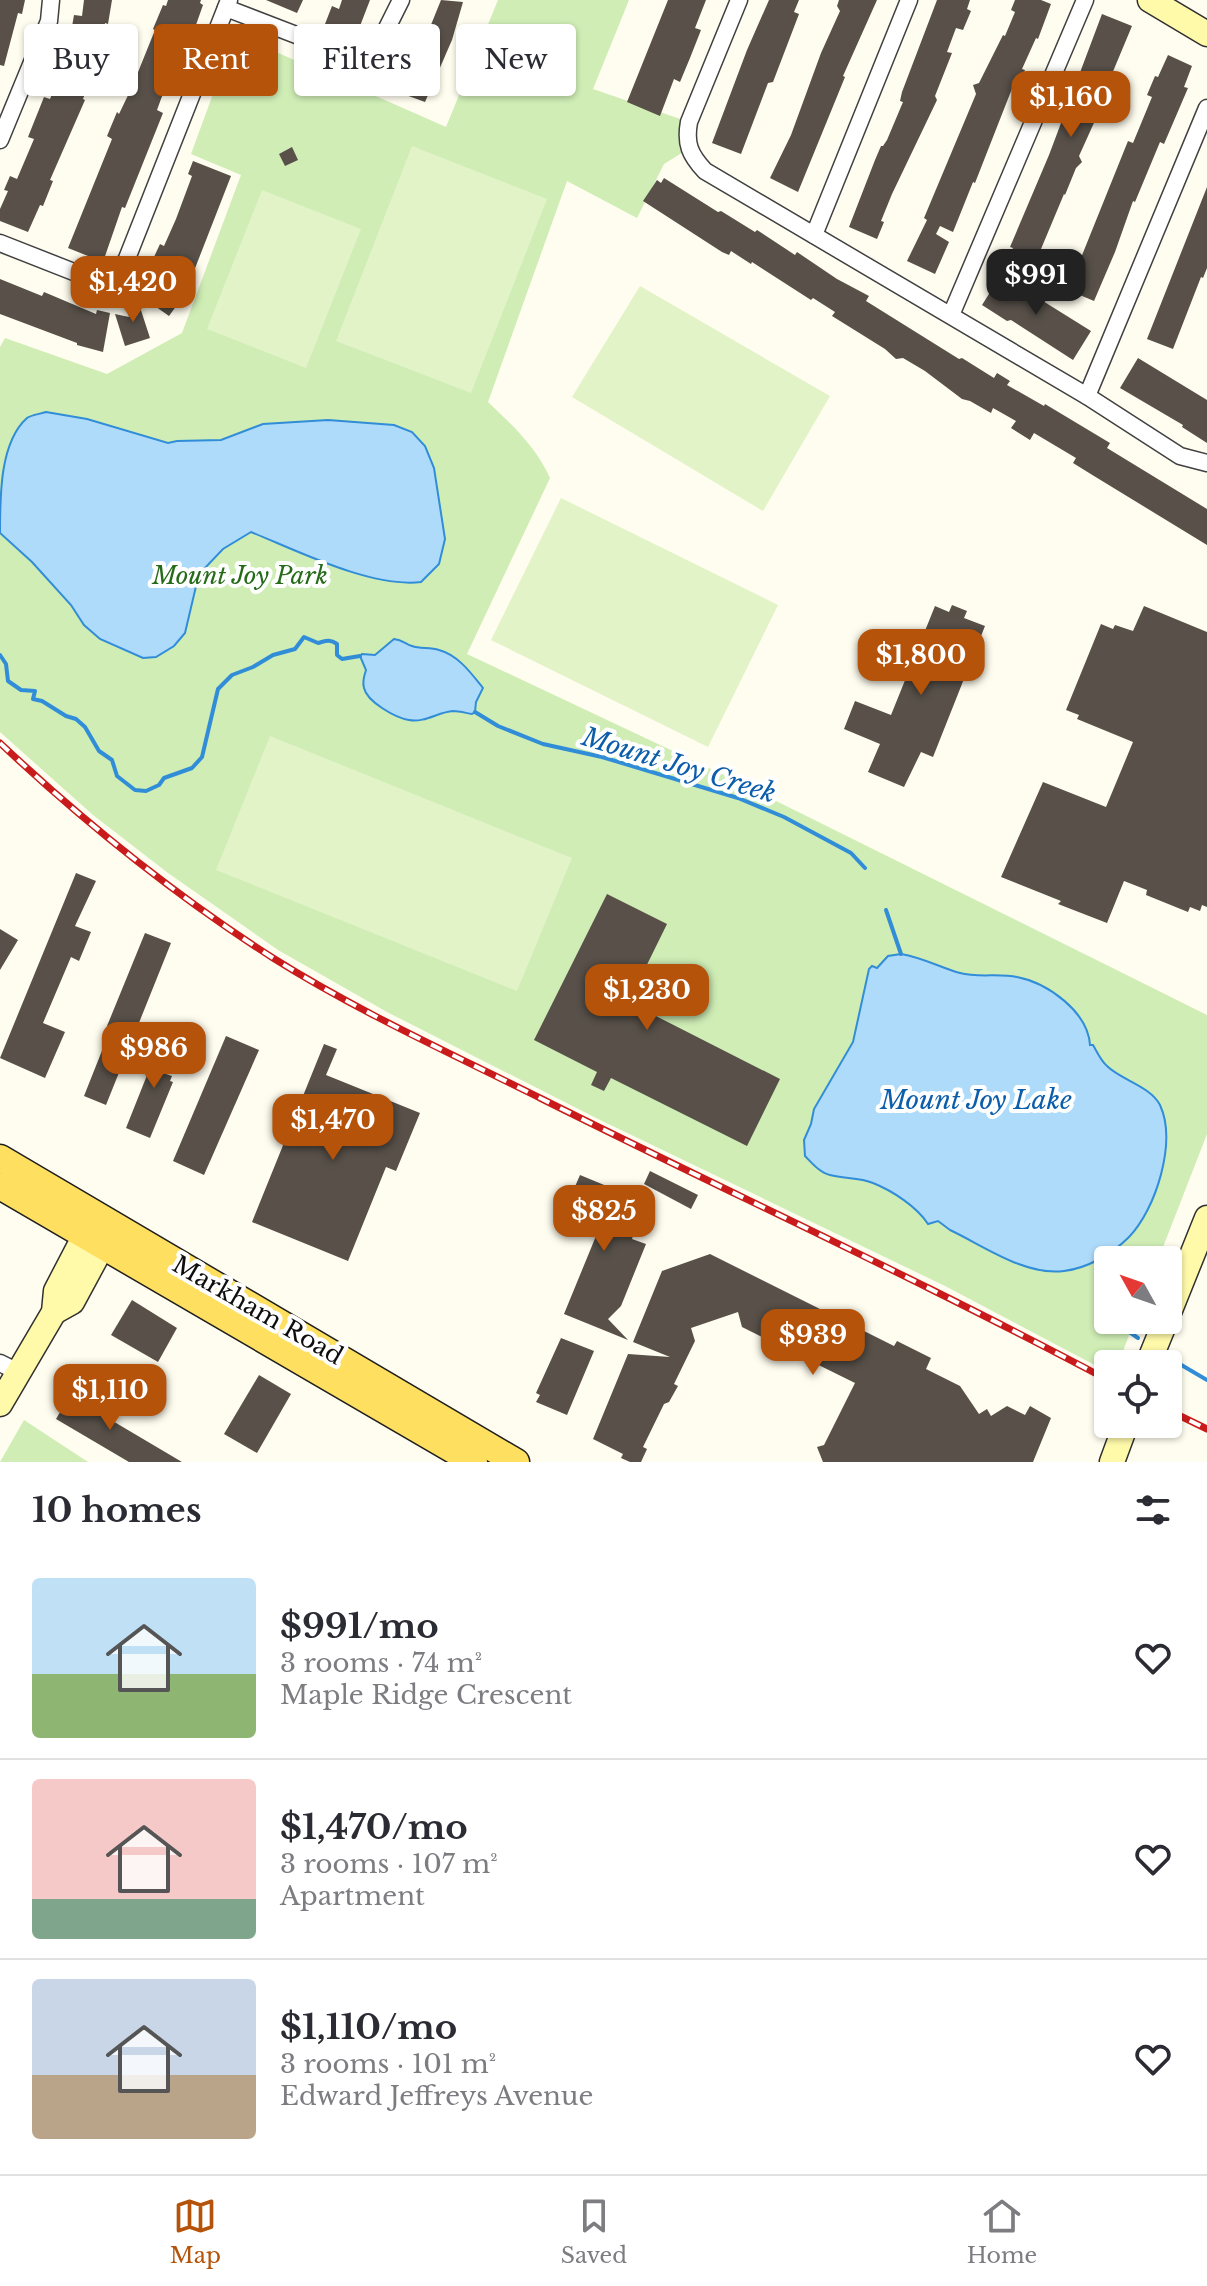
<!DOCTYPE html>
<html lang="en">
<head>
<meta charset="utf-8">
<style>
	body { margin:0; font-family:"Libre Baskerville",serif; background:#f2f2f3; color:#2b2b33; height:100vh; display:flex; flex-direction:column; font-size:30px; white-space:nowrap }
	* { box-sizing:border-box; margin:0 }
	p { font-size:26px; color:#7c7c81 }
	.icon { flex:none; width:44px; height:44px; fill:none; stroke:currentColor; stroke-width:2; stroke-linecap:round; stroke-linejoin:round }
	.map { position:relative; height:1462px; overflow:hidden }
	.details { display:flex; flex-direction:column; background:#fff; flex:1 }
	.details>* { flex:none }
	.guide { position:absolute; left:24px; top:24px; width:800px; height:72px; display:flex; gap:16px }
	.needle { width:52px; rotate:310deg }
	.fabs { position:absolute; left:1094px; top:1246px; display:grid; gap:16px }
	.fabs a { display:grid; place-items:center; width:88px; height:88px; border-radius:8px; background:#fff; box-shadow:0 2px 6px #0004; font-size:40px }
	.price { position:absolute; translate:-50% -68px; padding:0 18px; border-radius:16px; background:#b45309; color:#fff; font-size:26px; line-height:52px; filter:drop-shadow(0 2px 4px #0008) }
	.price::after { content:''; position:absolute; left:50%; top:48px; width:24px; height:18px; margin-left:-12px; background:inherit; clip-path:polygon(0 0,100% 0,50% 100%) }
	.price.current { background:#222; color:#fff }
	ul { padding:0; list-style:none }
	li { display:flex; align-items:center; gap:24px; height:200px; padding:0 32px }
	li+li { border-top:2px solid #e1e1e2 }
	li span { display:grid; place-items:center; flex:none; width:224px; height:160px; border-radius:8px; color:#555 }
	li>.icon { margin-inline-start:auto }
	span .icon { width:96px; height:96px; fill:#fffc; stroke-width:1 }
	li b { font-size:34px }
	h2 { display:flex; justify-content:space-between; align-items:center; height:96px; padding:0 32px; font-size:34px }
	.tag { padding:0 28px; border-radius:8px; background:#fff; box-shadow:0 2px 6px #0004; font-size:28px; line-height:72px }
	.tag.current { background:#b45309; color:#fff }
	.menu { display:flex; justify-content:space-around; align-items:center; height:112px; border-top:2px solid #e1e1e2; background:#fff; font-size:22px; color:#7c7c81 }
	.menu a { display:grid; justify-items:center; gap:4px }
	.menu .current { color:#b45309 }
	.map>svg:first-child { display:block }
	.green { fill:#cfedb5 }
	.pitch { fill:#e2f3c8 }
	.water { fill:#afdbfb; stroke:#318dd7; stroke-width:2 }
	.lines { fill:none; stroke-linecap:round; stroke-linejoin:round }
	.stream { stroke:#318dd7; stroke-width:4 }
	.building { fill:#585049 }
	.street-casing { stroke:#414141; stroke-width:19 }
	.secondary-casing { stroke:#303030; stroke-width:27 }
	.primary-casing { stroke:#1f1f1f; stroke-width:29 }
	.street { stroke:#fff; stroke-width:16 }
	.secondary { stroke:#fff9aa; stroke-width:24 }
	.primary { stroke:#ffdf5f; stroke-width:26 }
	.rail-casing { stroke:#c91b1b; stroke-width:7 }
	.rail { stroke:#fff; stroke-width:4; stroke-dasharray:12; stroke-linecap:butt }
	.labels { text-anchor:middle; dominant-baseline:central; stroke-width:8; stroke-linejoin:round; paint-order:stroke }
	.park-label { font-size:24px; font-style:italic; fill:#266b19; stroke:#fff }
	.street-label { font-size:24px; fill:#0e0e0e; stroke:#fff }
	.water-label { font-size:26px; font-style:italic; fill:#0d5eaa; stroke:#fff }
</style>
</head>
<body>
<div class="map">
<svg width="1207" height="1462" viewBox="0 0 1207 1462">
	<rect width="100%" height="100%" fill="#fffdef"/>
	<g class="green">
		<path d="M498,0H629L593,89L689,122L688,149L664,164L637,218L567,181L488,402C513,426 536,447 550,478L467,654L728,777L1207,1015V1134L1158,1260H1108V1320H1135L1118,1364H1108V1372L945,1286L596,1118L387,1012L278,950L168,873L93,815L0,732V347L5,338L107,374L182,333L241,175L191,154L235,34L446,127Z"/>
		<path d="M24,1420L88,1462H0Z"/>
	</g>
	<g class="pitch">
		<path d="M412,146L547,199L471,393L336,341Z"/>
		<path d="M262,190L361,229L306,368L207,329Z"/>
		<path d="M640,286L830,396L763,511L572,397Z"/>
		<path d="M561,498L778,605L708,747L491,640Z"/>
		<path d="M270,736L572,858L517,991L216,870Z"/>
	</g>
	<g class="water">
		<path d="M46,412L87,419L168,443L177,441L221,440L263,424L328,420L394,425L412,432L425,446L434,468L445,539L439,564L421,582C371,588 298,551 251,532L223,549L202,571L197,582L185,633L174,646L156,657L143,658L100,639L84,625L71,605L32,562L0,533C0,495 0,442 27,418C31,415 40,414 46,412Z"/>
		<path d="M394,639C403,640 405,644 412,646C420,649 430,647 439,650C458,655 471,673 483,688L476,702L475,712L472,714C466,713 459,711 453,711C438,712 425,723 409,720C396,718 367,702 364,688C362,682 364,676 366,670L360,656L362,654L375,655Z"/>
		<path d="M901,954C924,958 939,967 960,973C978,978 999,973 1017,977C1048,983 1088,1012 1090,1045H1093C1097,1052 1101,1061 1107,1066C1121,1080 1150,1086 1160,1105C1177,1142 1156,1209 1129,1237C1112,1254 1088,1268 1064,1271C1025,1276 984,1246 950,1230L938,1221L928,1224C917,1207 893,1191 873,1183C859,1177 844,1179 830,1175C820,1173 812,1163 805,1156L804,1140L811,1124L814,1109L853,1042L869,969L872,966L877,968L888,956Z"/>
	</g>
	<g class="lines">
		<g class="stream">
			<path d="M0,655L6,664L8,681L21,690L35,691L33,699L42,701L66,716L76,719L85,727L99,751L112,760L117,776L135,790L146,791L159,785L164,778L192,768L202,757L218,689L232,675L253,667L273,655L295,649L304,637L318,643C326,641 330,639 337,644V655L342,659L360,656"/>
			<path d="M475,712L498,726L543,744L602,757L738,798L784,817L851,853L865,868"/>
			<path d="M886,910L901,954"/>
			<path d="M1096,1262L1108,1291"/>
			<path d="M1121,1320L1125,1329L1138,1338"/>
			<path d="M1178,1363L1207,1380"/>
		</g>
	</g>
	<g class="building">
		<path d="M0,0H25L22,14L18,13L4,66L0,65Z"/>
		<path d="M84,0H112L108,24L105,23L103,45L83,99L85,100L50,180L53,181L43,206L40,205L28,232L0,221V209L8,191L4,190L10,176L17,179L34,139L28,137L44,97L50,99L67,58L61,56L66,43L69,44L74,15L82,16Z"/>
		<path d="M168,0H201L200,3L203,5L179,73L173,70L161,99L157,110L163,113L125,208L122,207L103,262L68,248L112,139L107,136L117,112L119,114L132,87L155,30L153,29L163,5L166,6Z"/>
		<path d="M266,0H303L297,13Z"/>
		<path d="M342,0H370L360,26L367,28L361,42L336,32L337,29L325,24L332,6L339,9Z"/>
		<path d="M441,0L463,2L452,40L425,102L403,94Z"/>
		<path d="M668,0H706L695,28L701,30L690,58L680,82L674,79L660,116L627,102Z"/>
		<path d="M769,0H799L794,12L799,14L773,82L768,83L741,154L712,143L747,50Z"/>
		<path d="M839,0H877L843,76L845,77L798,192L770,178L791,135L821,53L840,11L837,6Z"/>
		<path d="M937,0H970L967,9L971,11L963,30L956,28L947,52L952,53L935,96L937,100L892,194L881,221L884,222L877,239L849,227L875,160L881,146H883L887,140L903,102L900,101L902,92Z"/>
		<path d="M1015,0H1041L1051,4L1038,39L1036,38L1022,69L1025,70L1020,83L1015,81L975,183L973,182L953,232L940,226L936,234L949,242L935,274L907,261L927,220L924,218L976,94L973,85L979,83L1003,35L1005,36L1015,12L1011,10Z"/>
		<path d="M1102,14L1132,26L1104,93L1107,94L1079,156L1082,162L1076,168L1065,195L1064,194L1041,249L1043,250L1036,266L1010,255L1013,248L1010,247L1049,155Z"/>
		<path d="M1168,55L1192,66L1184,87L1188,88L1164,144L1160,142L1135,202L1133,201L1115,252L1094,301L1068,290L1128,141L1133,143L1152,97L1147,95L1155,76L1158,77Z"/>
		<path d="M292,147L298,160L285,166L279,154Z"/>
		<path d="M193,161L231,176L185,294L169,316L142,297L156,292L148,286L163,261L154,257L160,244L164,246L176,219L192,176L188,174Z"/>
		<path d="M664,178L718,212L721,211L755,232L757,230L795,255L797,252L837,279L869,296L866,301L959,359L962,358L994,378L997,373L1010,381L1007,385L1044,406L1045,404L1110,443L1107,448L1207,509V545L1094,476L1073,463L1076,458L1034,433L1030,440L1011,428L1016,421L993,408L991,413L970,401L962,399L925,371L903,358L896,359L885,349L832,316L835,312L813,298L811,300L752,262L751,264L731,251L729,255L722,252L643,201L657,180L661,183Z"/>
		<path d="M1207,187V268L1203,278L1201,277L1173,349L1147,339Z"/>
		<path d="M1001,275L1091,331L1073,360L1011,320L1007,321L982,305Z"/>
		<path d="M0,279L42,296L44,292L96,314L97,310L110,313L103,352L77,345V343L0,314Z"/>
		<path d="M137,298L150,338L125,346L115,314L129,317L125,303Z"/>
		<path d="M1138,358L1207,400V443L1182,427L1183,425L1120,388Z"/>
		<path d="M952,605L967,611L964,618L985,626L933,757L921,752L904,787L868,772L880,744L844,729L855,701L891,715L935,606L949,612Z"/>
		<path d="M1144,606L1207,632V907L1202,905L1200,911L1190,907L1188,912L1146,895L1147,890L1124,881L1107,923L1058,904L1061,901L1001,877L1043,782L1106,807L1133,742L1077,719L1079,715L1066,710L1101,624L1113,629L1115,625L1133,631Z"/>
		<path d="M76,873L96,881L75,926L91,932L79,961L71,957L43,1023L65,1032L45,1078L0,1058Z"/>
		<path d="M607,894L667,924L635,989L655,999L648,1012L780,1079L747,1146L611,1078L604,1091L591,1085L597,1072L534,1040Z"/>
		<path d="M0,929L18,940L0,970Z"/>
		<path d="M145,933L171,943L106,1105L84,1096L111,1028L107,1026Z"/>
		<path d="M165,1030L179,1035L163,1073L172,1076L170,1081L173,1082L150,1138L126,1128Z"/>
		<path d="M226,1036L259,1050L204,1175L173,1161Z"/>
		<path d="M324,1044L337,1049L326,1075L420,1113L396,1171L386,1167L348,1261L252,1222Z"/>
		<path d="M650,1171L698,1195L691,1209L644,1184Z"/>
		<path d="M580,1175L638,1199L626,1226L635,1230L632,1239L646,1244L621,1306L608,1319L628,1340L564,1314L596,1236L587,1232L590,1223L564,1212Z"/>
		<path d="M710,1254L894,1346L897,1341L931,1358L926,1369L960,1386L979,1414L987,1409L991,1416L1007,1406L1025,1415L1030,1406L1051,1418L1033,1462H823L817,1447L824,1445L855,1383L742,1327L738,1312L691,1328L695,1341L674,1384L678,1386L669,1402L664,1404L643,1447L647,1449L641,1462H630L621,1458L623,1454L593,1439L628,1354L670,1357L633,1342L662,1271Z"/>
		<path d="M132,1300L177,1328L158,1362L111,1335Z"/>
		<path d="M561,1338L594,1351L567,1415L536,1402L540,1395L536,1393Z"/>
		<path d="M259,1375L291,1394L257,1453L224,1434Z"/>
		<path d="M95,1398L116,1411L111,1420L182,1462H129L56,1419L63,1407Z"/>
	</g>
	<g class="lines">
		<g class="street-casing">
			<g id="street">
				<path d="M739,0L689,122C685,144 690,155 705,171L1087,396L1180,456L1207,463"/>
				<path d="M226,8L356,58L374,54L401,0"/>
				<path d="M0,140L49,21L51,0"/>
				<path d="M814,235L909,0"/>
				<path d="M0,243L89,278L104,279L126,261L229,0"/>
				<path d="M951,315L1085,0"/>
				<path d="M1087,396L1207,108"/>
				<path d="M0,1363L18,1372"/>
			</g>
		</g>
		<g class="secondary-casing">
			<g id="secondary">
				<path d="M1150,0L1207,34"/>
				<path d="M54,1312L72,1302L112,1228"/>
				<path d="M1168,1315L1207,1218"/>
				<path d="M1148,1364L1166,1320"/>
				<path d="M0,1404L54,1312L56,1291L94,1218"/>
				<path d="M1112,1462L1126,1424"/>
			</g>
		</g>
		<g class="primary-casing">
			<g id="primary">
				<path d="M0,1158L516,1462"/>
				<path d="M0,1186L474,1462"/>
			</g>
		</g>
		<use href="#street" class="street"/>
		<use href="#secondary" class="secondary"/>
		<use href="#primary" class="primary"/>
		<g class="rail-casing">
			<g id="rail">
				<path d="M0,743C84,822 176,896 273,958C359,1012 452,1054 542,1099C730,1193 922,1281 1108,1380"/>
				<path d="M1168,1410L1207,1429"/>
			</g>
		</g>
		<use href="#rail" class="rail"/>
	</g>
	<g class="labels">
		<g class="park-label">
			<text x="240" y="575">Mount Joy Park</text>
		</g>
		<g class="street-label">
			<text transform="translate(258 1310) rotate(30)">Markham Road</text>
		</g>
		<g class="water-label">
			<text transform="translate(679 765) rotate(17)">Mount Joy Creek</text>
			<text x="976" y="1100">Mount Joy Lake</text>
		</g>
	</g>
</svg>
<div class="fabs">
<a><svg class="needle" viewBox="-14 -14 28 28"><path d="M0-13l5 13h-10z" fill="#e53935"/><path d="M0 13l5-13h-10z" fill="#7c7c81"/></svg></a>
<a><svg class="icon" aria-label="locate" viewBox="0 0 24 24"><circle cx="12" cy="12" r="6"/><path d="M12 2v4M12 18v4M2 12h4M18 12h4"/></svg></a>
</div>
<b class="price" style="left:1071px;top:139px">$1,160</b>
<b class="price current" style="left:1036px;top:317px">$991</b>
<b class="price" style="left:133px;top:324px">$1,420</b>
<b class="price" style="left:921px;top:697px">$1,800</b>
<b class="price" style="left:647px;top:1032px">$1,230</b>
<b class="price" style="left:154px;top:1090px">$986</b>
<b class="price" style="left:333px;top:1162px">$1,470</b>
<b class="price" style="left:604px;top:1253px">$825</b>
<b class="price" style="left:813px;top:1377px">$939</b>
<b class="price" style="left:110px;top:1432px">$1,110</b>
<div class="guide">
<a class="tag">Buy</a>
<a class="tag current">Rent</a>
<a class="tag">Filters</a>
<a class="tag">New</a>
</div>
</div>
<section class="details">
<h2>10 homes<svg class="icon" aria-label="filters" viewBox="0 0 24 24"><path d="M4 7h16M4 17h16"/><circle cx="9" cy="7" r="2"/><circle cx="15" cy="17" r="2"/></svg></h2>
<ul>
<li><span style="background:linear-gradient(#bfe0f5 60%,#8fb573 0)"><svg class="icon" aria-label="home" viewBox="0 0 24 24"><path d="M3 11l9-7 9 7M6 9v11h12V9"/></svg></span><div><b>$991/mo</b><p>3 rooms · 74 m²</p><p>Maple Ridge Crescent</p></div><svg class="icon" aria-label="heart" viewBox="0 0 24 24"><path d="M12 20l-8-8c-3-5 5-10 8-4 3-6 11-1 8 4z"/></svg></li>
<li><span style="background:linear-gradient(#f6c9c9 75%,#7fa58c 0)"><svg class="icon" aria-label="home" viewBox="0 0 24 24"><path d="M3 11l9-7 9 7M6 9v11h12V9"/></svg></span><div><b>$1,470/mo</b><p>3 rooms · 107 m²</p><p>Apartment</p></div><svg class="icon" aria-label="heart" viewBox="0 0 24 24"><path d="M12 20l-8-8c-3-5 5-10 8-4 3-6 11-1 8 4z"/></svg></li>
<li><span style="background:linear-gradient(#c9d6e8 60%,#b9a48a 0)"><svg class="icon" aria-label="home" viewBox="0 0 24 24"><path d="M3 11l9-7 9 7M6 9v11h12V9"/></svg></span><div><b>$1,110/mo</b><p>3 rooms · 101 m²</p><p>Edward Jeffreys Avenue</p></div><svg class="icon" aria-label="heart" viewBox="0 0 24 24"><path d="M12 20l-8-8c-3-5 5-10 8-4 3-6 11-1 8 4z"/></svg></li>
</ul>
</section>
<nav class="menu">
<a class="current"><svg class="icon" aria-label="map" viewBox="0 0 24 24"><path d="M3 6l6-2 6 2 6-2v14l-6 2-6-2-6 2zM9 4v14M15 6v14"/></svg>Map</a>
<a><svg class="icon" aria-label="saved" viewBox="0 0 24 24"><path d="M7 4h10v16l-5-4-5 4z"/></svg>Saved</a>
<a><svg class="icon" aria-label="home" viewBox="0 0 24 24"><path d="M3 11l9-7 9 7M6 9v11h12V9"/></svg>Home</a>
</nav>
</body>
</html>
